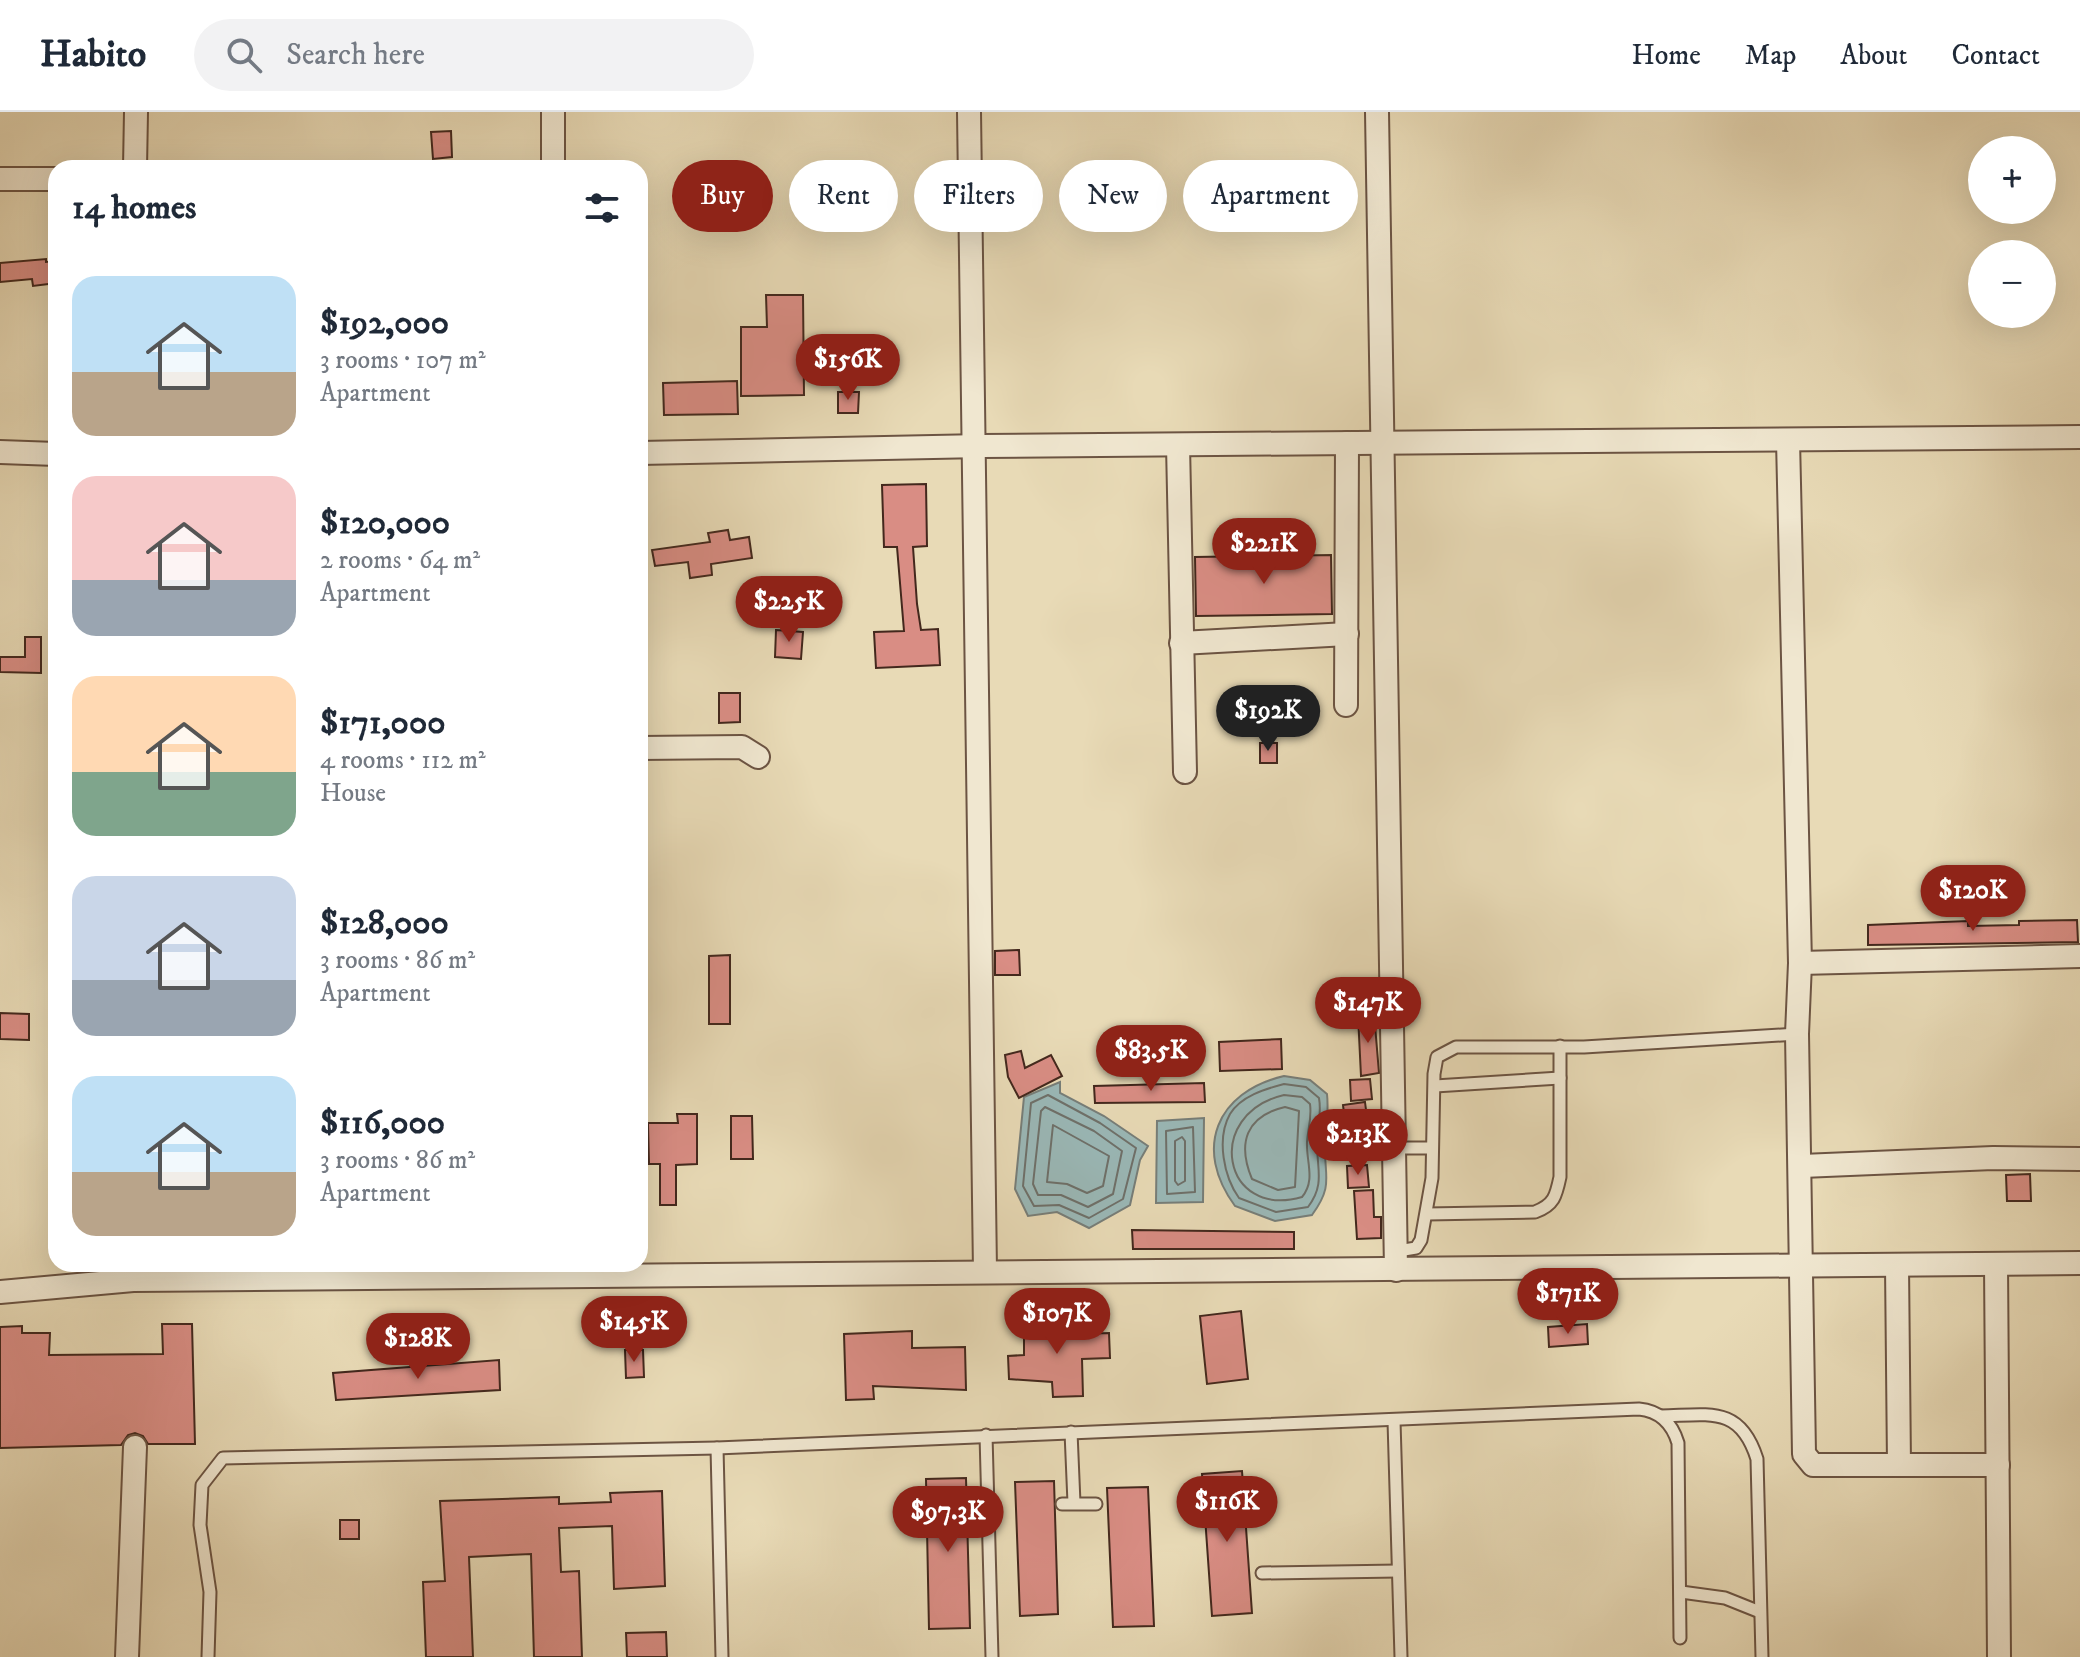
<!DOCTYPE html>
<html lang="en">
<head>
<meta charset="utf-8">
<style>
	body { margin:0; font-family:"IM FELL DW Pica",serif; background:#f2f2f3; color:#1f2937; height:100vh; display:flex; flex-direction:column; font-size:30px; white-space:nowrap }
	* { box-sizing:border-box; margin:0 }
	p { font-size:26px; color:#747a83 }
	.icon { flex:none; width:44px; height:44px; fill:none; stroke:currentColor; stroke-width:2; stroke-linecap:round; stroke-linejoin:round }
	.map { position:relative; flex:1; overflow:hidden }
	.drawer { position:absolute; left:48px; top:48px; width:600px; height:1112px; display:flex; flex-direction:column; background:#fff; border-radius:24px; box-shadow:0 8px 32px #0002 }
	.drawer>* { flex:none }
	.banner { position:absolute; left:672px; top:48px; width:760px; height:72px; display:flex; gap:16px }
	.tools { position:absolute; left:1968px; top:24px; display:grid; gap:16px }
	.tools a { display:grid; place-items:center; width:88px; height:88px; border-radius:50%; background:#fff; box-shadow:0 8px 32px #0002; font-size:40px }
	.price { position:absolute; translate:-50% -68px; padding:0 18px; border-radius:28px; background:#8f2418; color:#fff; font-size:26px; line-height:52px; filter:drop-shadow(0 2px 4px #0008) }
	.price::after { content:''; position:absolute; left:50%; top:48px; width:24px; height:18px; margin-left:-12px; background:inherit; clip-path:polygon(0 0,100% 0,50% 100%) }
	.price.selected { background:#222; color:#fff }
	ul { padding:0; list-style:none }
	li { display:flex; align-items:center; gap:24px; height:200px; padding:0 24px }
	li span { display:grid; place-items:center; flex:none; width:224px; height:160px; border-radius:24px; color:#555 }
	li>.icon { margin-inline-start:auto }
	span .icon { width:96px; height:96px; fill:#fffc; stroke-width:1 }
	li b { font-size:34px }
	h2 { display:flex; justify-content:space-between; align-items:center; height:96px; padding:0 24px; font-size:34px }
	.tag { padding:0 28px; border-radius:36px; background:#fff; box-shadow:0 8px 32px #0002; font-size:28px; line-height:72px }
	.tag.selected { background:#8f2418; color:#fff }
	header { display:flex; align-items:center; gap:48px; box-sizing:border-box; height:112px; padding:0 40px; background:#fff; border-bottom:2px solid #e0e1e3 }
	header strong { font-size:38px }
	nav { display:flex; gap:44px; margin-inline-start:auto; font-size:28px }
	.search { width:560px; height:72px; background:#f2f2f3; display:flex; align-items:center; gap:20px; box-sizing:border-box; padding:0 28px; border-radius:44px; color:#747a83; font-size:30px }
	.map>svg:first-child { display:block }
	.water { fill:#9ab8b7; stroke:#777e79; stroke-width:2 }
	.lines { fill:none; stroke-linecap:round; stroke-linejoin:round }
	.shore { stroke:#6e706a; stroke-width:2 }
	.building { fill:#d98d84; stroke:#43281d; stroke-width:2 }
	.service-casing { stroke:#6c5443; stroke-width:15 }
	.minor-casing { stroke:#6c5443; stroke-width:26 }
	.service { stroke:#f0e7d0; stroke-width:11 }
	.minor { stroke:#f0e7d0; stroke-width:22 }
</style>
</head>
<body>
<header>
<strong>Habito</strong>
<div class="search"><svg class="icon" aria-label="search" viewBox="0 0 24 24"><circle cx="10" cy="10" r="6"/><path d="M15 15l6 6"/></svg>Search here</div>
<nav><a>Home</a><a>Map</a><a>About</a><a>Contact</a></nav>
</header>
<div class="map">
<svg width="2080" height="1545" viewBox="0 0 2080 1545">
	<rect width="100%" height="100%" fill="#e8dab6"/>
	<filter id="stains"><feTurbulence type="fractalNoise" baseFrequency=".0025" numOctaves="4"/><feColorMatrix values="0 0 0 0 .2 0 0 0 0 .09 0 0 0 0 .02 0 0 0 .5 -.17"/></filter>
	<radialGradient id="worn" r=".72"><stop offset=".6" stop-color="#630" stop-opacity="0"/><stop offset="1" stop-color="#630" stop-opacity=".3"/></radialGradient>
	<g class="water">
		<path d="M1284,964L1310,968L1327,982C1329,1000 1326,1014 1325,1032C1324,1065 1334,1073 1312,1103L1275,1109L1235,1094C1193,1037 1216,980 1284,964Z"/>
		<path d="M1060,970V981L1104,1004L1148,1034L1140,1048L1130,1093L1089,1116L1057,1100L1028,1104L1015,1077L1024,985Z"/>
		<path d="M1204,1006L1203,1090L1156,1091L1157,1009Z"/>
	</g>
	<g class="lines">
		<g class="shore">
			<path d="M1284,972L1306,975L1319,986C1322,1003 1317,1016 1317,1032C1317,1057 1325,1073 1308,1095L1276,1100L1239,1086C1224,1065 1216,1027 1230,1002C1241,984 1265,977 1284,972Z"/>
			<path d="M1048,983L1100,1011L1136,1036L1123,1087L1089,1106L1059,1093L1034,1094L1023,1074L1031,991Z"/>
			<path d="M1284,983L1302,985L1310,992C1312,1006 1308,1016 1307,1030C1306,1050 1316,1068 1302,1085C1222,1108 1203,1002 1284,983Z"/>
			<path d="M1045,995L1094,1019L1122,1039L1113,1082L1088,1095L1061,1083H1038L1033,1072L1041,999Z"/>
			<path d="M1285,995L1299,999L1295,1075L1278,1078L1252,1067C1237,1031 1246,1004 1285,995Z"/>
			<path d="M1053,1013L1109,1044L1103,1074L1087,1081L1067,1072L1047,1070Z"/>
			<path d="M1193,1015L1195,1080L1167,1082L1166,1019Z"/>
			<path d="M1182,1025L1185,1029V1069L1178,1073L1175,1069V1029Z"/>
		</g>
	</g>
	<g class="building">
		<path d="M451,19L452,45L433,47L431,20Z"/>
		<path d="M46,147V150L56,149V171L33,174L32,167L0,170V151Z"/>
		<path d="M766,183H803L804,283L741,284V215H767Z"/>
		<path d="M737,269L738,302L664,303L663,271Z"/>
		<path d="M838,280H859L858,301H838Z"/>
		<path d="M926,372L927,434L913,435L917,492L921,518L938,517L940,553L876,556L874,520L904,519L897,435H884L882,373Z"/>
		<path d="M728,418L730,428L749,425L752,446L711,452L712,463L690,466L688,450L655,454L652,438L710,430L708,421Z"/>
		<path d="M1331,443L1332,502L1196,504L1195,445Z"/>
		<path d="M776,518L803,520L801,547L775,545Z"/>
		<path d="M25,525H41V561L0,560V545H25Z"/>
		<path d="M719,581H740V610L719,611Z"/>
		<rect x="1260" y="631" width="17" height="20"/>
		<path d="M2077,808L2078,830L1868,833V813L1968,809V814L2019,813V809Z"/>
		<path d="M1019,838L1020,863H995V839Z"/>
		<path d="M730,843V912H709V844Z"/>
		<path d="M0,901L29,902V928L0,927Z"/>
		<path d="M1374,901L1379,961L1361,964L1358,903Z"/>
		<path d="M1281,927L1282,957L1220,959L1219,930Z"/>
		<path d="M1021,939L1025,956L1051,943L1062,964L1019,986L1008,965L1005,943Z"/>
		<path d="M1370,967L1372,987L1351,989L1350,968Z"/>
		<path d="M1204,971L1205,990L1095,991L1094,974Z"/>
		<path d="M1365,990L1368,1014L1346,1017L1343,993Z"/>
		<path d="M677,1002H697V1052L676,1053V1093H660V1052H649L648,1011H678Z"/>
		<path d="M731,1004H752L753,1047H731Z"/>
		<path d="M1367,1053L1369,1075L1348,1076L1347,1054Z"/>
		<path d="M2030,1062L2031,1089H2007L2006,1063Z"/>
		<path d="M1373,1078L1374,1105H1381V1126L1357,1127L1354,1079Z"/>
		<path d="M1132,1118L1294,1120V1137H1133Z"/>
		<path d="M1241,1199L1248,1267L1207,1272L1200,1204Z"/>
		<path d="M1024,1205H1046V1214H1081V1222L1109,1221L1110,1246L1082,1247L1083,1284L1053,1285L1052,1270L1009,1267L1008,1244L1024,1243Z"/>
		<path d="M162,1212H192L195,1332H148L143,1324L135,1321L128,1323L121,1333L0,1336V1215L22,1214V1221H50L49,1243L163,1242Z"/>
		<path d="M1587,1212L1588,1232L1549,1235L1548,1215Z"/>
		<path d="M912,1219V1236L965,1235L966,1278L873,1274L874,1287L846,1288L844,1222Z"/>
		<path d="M625,1238H643L644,1265L626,1266Z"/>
		<path d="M499,1248L500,1278L336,1288L333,1261Z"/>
		<path d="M1242,1359L1252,1501L1212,1504L1202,1362Z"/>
		<path d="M966,1366L970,1516L929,1517L926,1367Z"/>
		<path d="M1054,1369L1058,1502L1020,1504L1015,1370Z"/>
		<path d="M1148,1375L1154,1514L1113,1515L1107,1376Z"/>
		<path d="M662,1379L665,1474L614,1477L612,1414L559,1416L561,1460L579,1459L582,1545H534L531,1442L469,1445L473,1545H426L423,1470L445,1469L440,1389L559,1385V1392L611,1390L610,1381Z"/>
		<rect x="340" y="1408" width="19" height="19"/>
		<path d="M666,1520L667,1545H627L626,1521Z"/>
	</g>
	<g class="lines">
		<g class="service-casing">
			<g id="service">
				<path d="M1435,974L1560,966"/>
				<path d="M1395,1036H1432"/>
				<path d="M1427,1102L1535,1100C1554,1093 1556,1084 1560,1065V934"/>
				<path d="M1398,1139L1416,1136L1421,1128L1432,1066L1434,962L1437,945L1456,935H1584L1797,922"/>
				<path d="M1661,1304C1709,1303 1740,1293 1757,1347L1762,1545"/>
				<path d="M1394,1309L1401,1545"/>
				<path d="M1071,1320L1074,1391"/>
				<path d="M986,1323L992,1545"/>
				<path d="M717,1336L722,1545"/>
				<path d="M1062,1392H1096"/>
				<path d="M1262,1461L1398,1459"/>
				<path d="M1681,1480L1725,1486L1760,1500"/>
				<path d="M208,1545L210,1480L200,1413L202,1373L223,1346L717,1336L1639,1297C1660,1299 1672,1311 1678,1331L1680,1526"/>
			</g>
		</g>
		<g class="minor-casing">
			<g id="minor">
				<path d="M969,0L985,1159"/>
				<path d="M1377,0L1396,1158"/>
				<path d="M135,56L136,0"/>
				<path d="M553,56V0"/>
				<path d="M0,67H56"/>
				<path d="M1788,328L1800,851L1797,922L1804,1342L1813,1353H1998"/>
				<path d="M1178,333L1185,660"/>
				<path d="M0,340L56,342"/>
				<path d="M640,341L982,334L2080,325"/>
				<path d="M1181,531L1347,522"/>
				<path d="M1346,593L1347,331"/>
				<path d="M640,636L742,635L758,645"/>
				<path d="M1800,851L2080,844"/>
				<path d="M1802,1054L1993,1046L2080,1047"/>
				<path d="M1996,1152L1999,1545"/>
				<path d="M1897,1153L1899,1353"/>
				<path d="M0,1180L133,1168L2080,1151"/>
				<path d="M127,1545L135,1335"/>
			</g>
		</g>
		<use href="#service" class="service"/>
		<use href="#minor" class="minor"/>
	</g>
	<rect width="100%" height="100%" filter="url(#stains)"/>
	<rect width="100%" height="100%" fill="url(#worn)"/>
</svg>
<div class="tools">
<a>+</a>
<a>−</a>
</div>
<b class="price" style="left:848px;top:290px">$156K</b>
<b class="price" style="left:1264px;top:474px">$221K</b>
<b class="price" style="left:789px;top:532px">$225K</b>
<b class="price selected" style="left:1268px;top:641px">$192K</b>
<b class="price" style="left:1973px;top:821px">$120K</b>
<b class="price" style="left:1368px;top:933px">$147K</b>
<b class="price" style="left:1151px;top:981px">$83.5K</b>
<b class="price" style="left:1358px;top:1065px">$213K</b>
<b class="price" style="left:1568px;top:1224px">$171K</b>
<b class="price" style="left:1057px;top:1244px">$107K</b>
<b class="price" style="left:634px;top:1252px">$145K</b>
<b class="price" style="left:418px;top:1269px">$128K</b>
<b class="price" style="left:1227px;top:1432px">$116K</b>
<b class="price" style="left:948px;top:1442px">$97.3K</b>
<div class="banner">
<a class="tag selected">Buy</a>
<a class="tag">Rent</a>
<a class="tag">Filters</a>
<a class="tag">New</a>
<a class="tag">Apartment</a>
</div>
<section class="drawer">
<h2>14 homes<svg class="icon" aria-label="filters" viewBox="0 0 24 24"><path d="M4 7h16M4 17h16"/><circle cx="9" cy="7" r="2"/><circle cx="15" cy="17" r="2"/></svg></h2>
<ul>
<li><span style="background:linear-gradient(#bfe0f5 60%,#b9a48a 0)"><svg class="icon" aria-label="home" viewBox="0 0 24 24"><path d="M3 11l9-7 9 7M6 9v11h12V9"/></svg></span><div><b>$192,000</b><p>3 rooms · 107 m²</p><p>Apartment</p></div></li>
<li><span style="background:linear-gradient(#f6c9c9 65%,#9aa5b1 0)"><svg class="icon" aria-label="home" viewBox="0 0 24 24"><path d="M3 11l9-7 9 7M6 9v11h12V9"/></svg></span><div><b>$120,000</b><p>2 rooms · 64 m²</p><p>Apartment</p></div></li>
<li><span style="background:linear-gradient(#ffd9b3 60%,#7fa58c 0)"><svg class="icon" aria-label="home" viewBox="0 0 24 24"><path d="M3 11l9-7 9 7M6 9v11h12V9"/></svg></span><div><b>$171,000</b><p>4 rooms · 112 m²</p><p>House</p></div></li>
<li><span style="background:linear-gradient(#c9d6e8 65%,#9aa5b1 0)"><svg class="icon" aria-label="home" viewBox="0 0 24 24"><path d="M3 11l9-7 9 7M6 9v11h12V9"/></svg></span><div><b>$128,000</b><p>3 rooms · 86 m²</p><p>Apartment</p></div></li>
<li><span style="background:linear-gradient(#bfe0f5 60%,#b9a48a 0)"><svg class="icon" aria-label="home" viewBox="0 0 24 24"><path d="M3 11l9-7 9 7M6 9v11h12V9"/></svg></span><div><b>$116,000</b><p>3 rooms · 86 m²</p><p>Apartment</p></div></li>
</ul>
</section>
</div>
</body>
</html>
